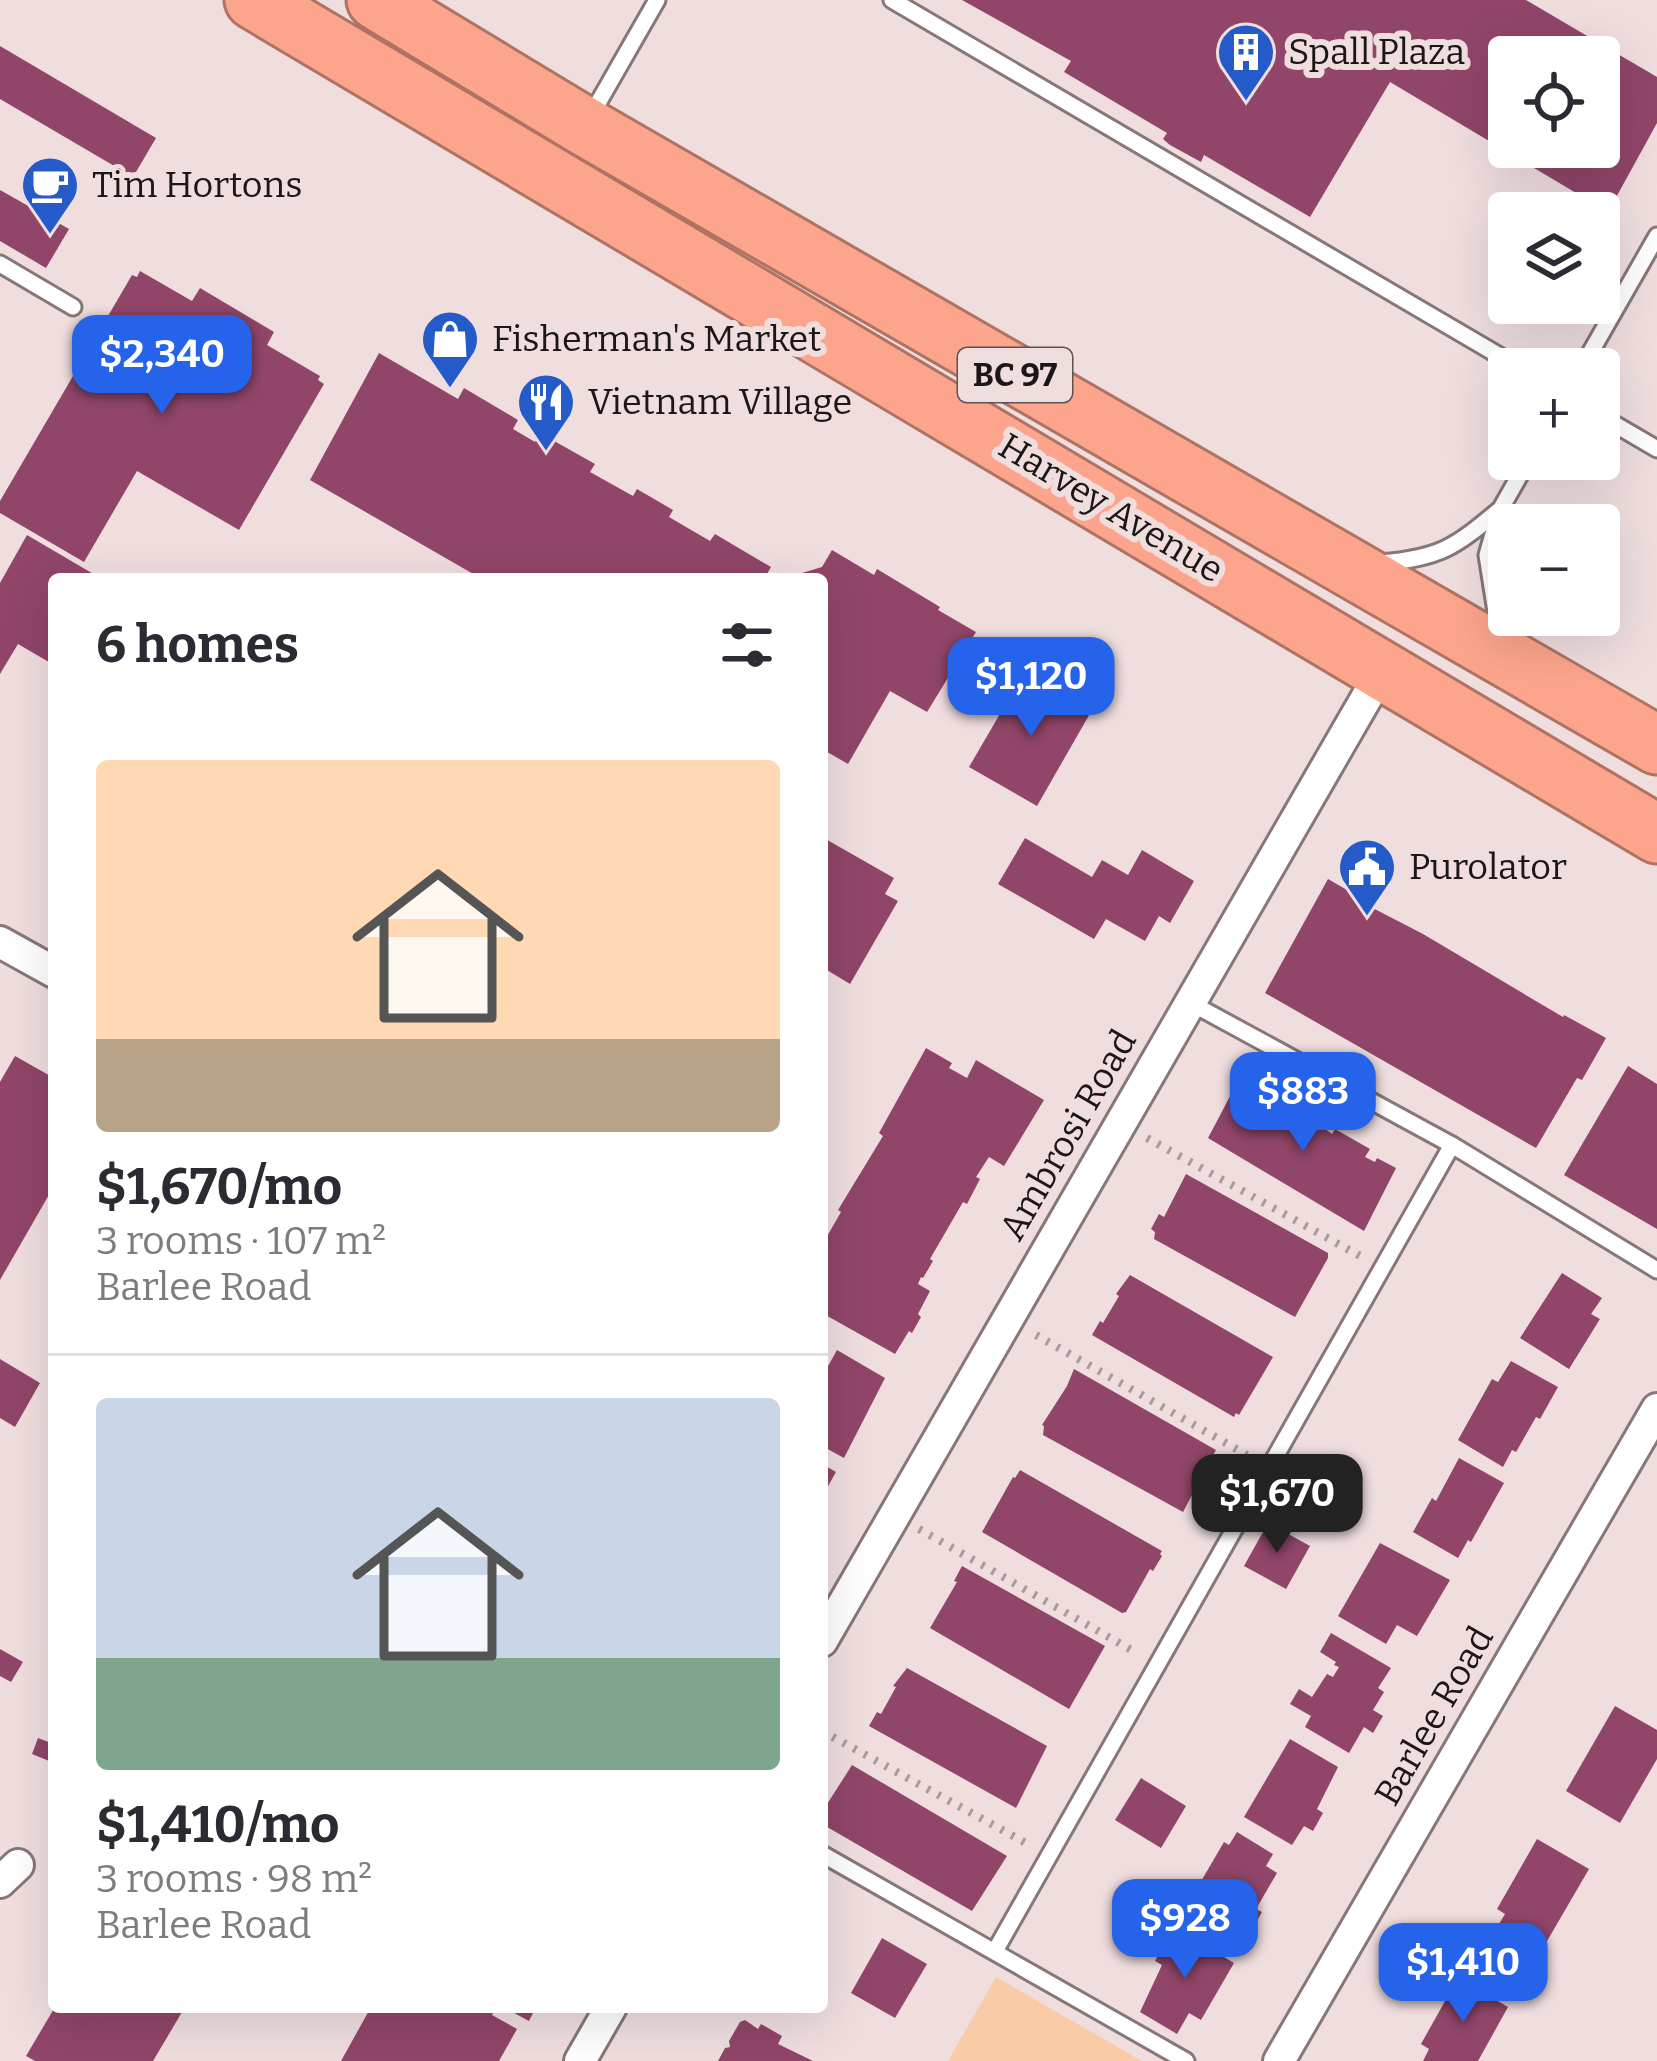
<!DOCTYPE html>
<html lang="en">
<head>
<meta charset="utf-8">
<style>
	body { margin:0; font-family:Bitter,serif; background:#f2f2f3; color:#2b2b33; height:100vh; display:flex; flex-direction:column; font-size:45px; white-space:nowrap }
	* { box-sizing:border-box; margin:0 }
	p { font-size:39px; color:#7c7c81 }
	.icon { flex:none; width:66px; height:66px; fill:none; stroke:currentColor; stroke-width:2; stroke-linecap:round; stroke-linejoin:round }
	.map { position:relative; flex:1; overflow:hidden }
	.panel { position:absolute; left:48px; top:573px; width:780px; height:1440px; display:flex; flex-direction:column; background:#fff; border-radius:12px; box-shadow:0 12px 48px #0002 }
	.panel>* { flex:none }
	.fabs { position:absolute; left:1488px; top:36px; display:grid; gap:24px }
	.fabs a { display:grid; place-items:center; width:132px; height:132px; border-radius:12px; background:#fff; box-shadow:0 12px 48px #0002; font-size:60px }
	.price { position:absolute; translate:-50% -102px; padding:0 27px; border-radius:24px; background:#2563eb; color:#fff; font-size:39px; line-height:78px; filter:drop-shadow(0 3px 6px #0008) }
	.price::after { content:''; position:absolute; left:50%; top:72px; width:36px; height:27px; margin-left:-18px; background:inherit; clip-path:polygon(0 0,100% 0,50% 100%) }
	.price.active { background:#222; color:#fff }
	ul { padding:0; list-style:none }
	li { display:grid; align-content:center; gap:24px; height:636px; padding:0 48px }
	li+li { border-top:3px solid #e1e1e2 }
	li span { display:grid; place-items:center; height:372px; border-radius:12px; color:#555 }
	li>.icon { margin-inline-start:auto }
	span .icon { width:216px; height:216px; fill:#fffc; stroke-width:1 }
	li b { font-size:51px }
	h2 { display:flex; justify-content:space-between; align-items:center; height:144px; padding:0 48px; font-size:51px }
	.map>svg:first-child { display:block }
	.green { fill:#f9cba7 }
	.building { fill:#904569; fill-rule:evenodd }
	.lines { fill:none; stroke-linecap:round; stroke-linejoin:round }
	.lane-casing { stroke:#877778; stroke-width:21 }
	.street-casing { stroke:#877778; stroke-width:36 }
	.highway-casing { stroke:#ae7363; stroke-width:63 }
	.path { stroke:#a99b9c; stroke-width:8; stroke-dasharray:3 9; stroke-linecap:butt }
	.lane { stroke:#fff; stroke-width:15 }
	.street { stroke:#fff; stroke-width:30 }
	.highway { stroke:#fca58c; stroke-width:57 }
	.labels { text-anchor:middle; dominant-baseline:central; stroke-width:12; stroke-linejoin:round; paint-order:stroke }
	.shield { fill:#f0dedf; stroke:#5c5252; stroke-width:3 }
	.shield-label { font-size:33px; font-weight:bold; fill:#1c1616 }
	.poi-label { font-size:36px; fill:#1c1616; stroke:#f0dedf; text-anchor:start }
	.street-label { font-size:36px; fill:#1c1616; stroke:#f0dedf }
</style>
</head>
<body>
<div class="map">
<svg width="1657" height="2061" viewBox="0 0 1657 2061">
	<rect width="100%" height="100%" fill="#f0dedf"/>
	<path class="green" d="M996,1977L1142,2061H948Z"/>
	<g class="building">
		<path d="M962,0H1526L1657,77V123L1608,212L1390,82L1310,217L1204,155L1201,162L1170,145L1163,139L1167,133L1064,72L1071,61ZM1509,57H1599V147H1509Z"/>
		<path d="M0,46L156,138L133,177L0,99Z"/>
		<path d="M0,190L69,229L46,268L0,241Z"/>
		<path d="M140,271L192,301L200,288L274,332L267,345L320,376L318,380L324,384L239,530L137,471L84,562L0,513V501L132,275L137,277Z"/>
		<path d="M379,353L458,399L464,388L518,420L513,429L535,442L540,433L595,464L590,472L633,496L637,489L673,510L669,517L710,541L715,534L771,567L767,574L776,579H482L310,480Z"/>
		<path d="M27,535L102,579H54V665L18,644L0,674V583Z"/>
		<path d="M832,550L874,575L877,569L940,607L938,610L976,632L927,712L890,691L848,764L822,749V579L785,578L822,567Z"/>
		<path d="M1025,671L1092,710L1037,806L969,767Z"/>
		<path d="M822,837L894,878L885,894L898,901L850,984L822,967Z"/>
		<path d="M1025,838L1092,877L1102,860L1128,875L1142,850L1194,881L1170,923L1159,916L1145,941L1106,919L1094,939L998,884Z"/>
		<path d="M1328,879L1368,902L1367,905L1423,934L1563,1017L1564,1015L1606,1038L1582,1080L1577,1078L1536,1148L1265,993Z"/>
		<path d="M926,1048L952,1063L949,1068L967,1078L976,1060L1044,1100L1004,1166L989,1157L976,1177L980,1179L967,1204L963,1202L930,1259L933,1261L923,1278L921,1277L918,1284L930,1291L918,1314L921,1317L912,1333L909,1331L895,1354L822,1313V1245L841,1212L838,1210L883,1136L879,1133Z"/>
		<path d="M15,1056L54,1078V1186L0,1280V1082Z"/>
		<path d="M1628,1066L1657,1084V1229L1564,1175Z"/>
		<path d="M1244,1081L1282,1103L1280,1108L1289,1113L1293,1106L1327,1125L1325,1129L1332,1134L1335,1129L1370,1149L1365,1157L1375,1162L1377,1158L1396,1168L1364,1231L1208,1138L1237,1083L1241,1085Z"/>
		<path d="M1186,1174L1328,1253V1258L1295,1317L1154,1239L1155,1232L1151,1229L1159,1214L1164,1217Z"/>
		<path d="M1562,1273L1602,1298L1591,1314L1600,1319L1569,1369L1520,1338Z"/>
		<path d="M1130,1275L1273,1357L1239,1415L1236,1413L1234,1417L1092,1335L1100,1321L1103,1323L1119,1296L1116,1294Z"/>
		<path d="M837,1350L885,1378L844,1458L822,1446V1377Z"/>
		<path d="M0,1359L40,1383L15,1427L0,1418Z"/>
		<path d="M1511,1361L1558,1387L1540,1419L1536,1417L1516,1452L1512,1450L1503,1467L1458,1440L1492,1379L1498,1382Z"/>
		<path d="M1074,1369L1216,1450L1183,1512L1043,1435L1044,1426L1042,1425L1067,1386Z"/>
		<path d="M1459,1458L1504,1483L1471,1542L1468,1540L1458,1558L1413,1532L1432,1498L1436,1501Z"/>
		<path d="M822,1464L836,1472L822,1497Z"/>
		<path d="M1020,1470L1162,1551L1160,1554L1162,1556L1153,1571L1150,1569L1126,1612L1122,1613L982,1532L1013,1477L1015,1478Z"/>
		<path d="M1268,1523L1310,1546L1286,1589L1244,1566Z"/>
		<path d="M1380,1543L1450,1580L1417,1636L1397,1625L1386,1644L1338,1616Z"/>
		<path d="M962,1566L1105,1646L1069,1709L930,1628L957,1582L954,1581Z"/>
		<path d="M1331,1633L1391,1668L1378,1688L1384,1692L1373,1710L1383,1716L1373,1733L1364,1727L1349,1753L1305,1727L1311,1716L1290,1704L1299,1689L1312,1697L1327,1674L1333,1677L1339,1667L1334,1665L1336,1662L1320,1652Z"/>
		<path d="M0,1649L23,1662L11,1682L0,1676Z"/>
		<path d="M907,1668L1047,1746L1016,1808L869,1726L877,1712L881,1714L896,1687L893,1686Z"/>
		<path d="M1615,1706L1657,1730V1759L1620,1823L1566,1791Z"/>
		<path d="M38,1738L54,1744V1763L32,1754Z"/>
		<path d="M1290,1739L1338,1767L1317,1809L1323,1813L1313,1831L1304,1826L1292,1845L1244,1817Z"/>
		<path d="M852,1765L1007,1856L972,1911L822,1824V1812Z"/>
		<path d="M1141,1778L1186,1806L1161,1848L1115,1820Z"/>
		<path d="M1237,1832L1273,1854L1266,1866L1277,1873L1256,1909L1262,1912L1242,1946L1183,1912L1224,1842L1229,1845Z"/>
		<path d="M1537,1839L1589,1869L1536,1960L1493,1934L1505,1914L1497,1909Z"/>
		<path d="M1174,1927L1234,1963L1201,2020L1189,2013L1177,2034L1140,2012L1162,1965L1155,1961Z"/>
		<path d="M882,1938L927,1964L895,2018L851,1993Z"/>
		<path d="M1458,1978L1508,2007L1478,2061H1423L1429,2049L1421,2044Z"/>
		<path d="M55,2007H185L153,2061H35L26,2056Z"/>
		<path d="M371,2007H496L492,2015L517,2029L499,2061H341Z"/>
		<path d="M503,2007H536L529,2021Z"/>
		<path d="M745,2020L758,2029L761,2024L782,2036L778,2044L813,2061H718L725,2048L730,2047L729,2041L740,2022Z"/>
	</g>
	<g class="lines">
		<g class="lane-casing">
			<g id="lane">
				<path d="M892,0L1522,369"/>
				<path d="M590,117L657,0"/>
				<path d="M0,264L73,307"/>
				<path d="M1581,369L1657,236"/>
				<path d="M1599,415L1657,449"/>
				<path d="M1381,563C1439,558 1454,548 1498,511"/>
				<path d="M1500,637L1487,555L1500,510L1529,459"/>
				<path d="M1189,1002L1452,1145L1657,1270"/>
				<path d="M822,1854L1186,2061"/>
				<path d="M995,1951L1452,1145"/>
			</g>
		</g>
		<g class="street-casing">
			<g id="street">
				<path d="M0,942L54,972"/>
				<path d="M822,1641L1383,669"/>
				<path d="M0,1882L18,1865"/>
				<path d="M580,2061L611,2007"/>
				<path d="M1279,2061L1657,1409"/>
			</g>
		</g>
		<g class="highway-casing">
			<g id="highway">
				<path d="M254,0L1657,834"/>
				<path d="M376,0L584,126L1657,745"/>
			</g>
		</g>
		<g class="path">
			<path d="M1147,1138L1360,1256"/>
			<path d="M1036,1335L1247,1455"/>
			<path d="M919,1529L1135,1652"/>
			<path d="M822,1731L1026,1843"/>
		</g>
		<use href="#lane" class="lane"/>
		<use href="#street" class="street"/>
		<use href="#highway" class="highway"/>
	</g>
	<defs>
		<g id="building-pin" transform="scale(3)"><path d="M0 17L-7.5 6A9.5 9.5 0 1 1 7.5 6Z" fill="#245bc8" stroke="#f0dedf"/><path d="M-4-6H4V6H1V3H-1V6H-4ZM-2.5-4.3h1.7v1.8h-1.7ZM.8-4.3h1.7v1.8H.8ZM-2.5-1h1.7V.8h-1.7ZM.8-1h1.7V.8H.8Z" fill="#fff"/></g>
		<g id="cafe-pin" transform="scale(3)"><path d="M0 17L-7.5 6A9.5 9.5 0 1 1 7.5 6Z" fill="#245bc8" stroke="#f0dedf"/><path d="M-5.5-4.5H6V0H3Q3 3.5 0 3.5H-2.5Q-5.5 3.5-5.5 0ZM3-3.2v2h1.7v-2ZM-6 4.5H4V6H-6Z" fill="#fff"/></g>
		<g id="shop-pin" transform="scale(3)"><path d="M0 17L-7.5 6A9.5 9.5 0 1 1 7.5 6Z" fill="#245bc8" stroke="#f0dedf"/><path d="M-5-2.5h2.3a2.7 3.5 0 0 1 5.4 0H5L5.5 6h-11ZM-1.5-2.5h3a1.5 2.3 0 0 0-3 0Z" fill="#fff"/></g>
		<g id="restaurant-pin" transform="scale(3)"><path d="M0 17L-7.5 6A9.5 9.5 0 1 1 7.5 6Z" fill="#245bc8" stroke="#f0dedf"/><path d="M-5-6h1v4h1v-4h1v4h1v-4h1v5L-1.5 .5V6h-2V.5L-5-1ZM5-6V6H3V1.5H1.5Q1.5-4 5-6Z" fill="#fff"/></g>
		<g id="civic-pin" transform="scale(3)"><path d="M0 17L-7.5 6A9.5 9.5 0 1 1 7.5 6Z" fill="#245bc8" stroke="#f0dedf"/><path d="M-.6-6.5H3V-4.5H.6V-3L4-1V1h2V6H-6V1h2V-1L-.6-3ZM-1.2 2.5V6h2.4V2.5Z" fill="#fff"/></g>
	</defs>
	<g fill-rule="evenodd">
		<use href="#building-pin" x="1246" y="52"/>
		<use href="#cafe-pin" x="50" y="185"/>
		<use href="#shop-pin" x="450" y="339"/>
		<use href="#restaurant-pin" x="546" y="402"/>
		<use href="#civic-pin" x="1367" y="867"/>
	</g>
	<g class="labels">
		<rect class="shield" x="958" y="348" width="114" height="54" rx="9"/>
		<g class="shield-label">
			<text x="1015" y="375">BC 97</text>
		</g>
		<g class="poi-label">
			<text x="1288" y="52">Spall Plaza</text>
			<text x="92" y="185">Tim Hortons</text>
			<text x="492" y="339">Fisherman's Market</text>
			<text x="588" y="402">Vietnam Village</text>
			<text x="1409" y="867">Purolator</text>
		</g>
		<g class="street-label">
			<text transform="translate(1111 508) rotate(31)">Harvey Avenue</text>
			<text transform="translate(1068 1135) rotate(-60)">Ambrosi Road</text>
			<text transform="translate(1434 1716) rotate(-60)">Barlee Road</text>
		</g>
	</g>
</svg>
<div class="fabs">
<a><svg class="icon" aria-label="locate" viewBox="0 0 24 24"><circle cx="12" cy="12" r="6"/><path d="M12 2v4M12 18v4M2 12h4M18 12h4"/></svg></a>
<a><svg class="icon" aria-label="layers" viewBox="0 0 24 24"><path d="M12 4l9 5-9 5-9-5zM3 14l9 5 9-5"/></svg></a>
<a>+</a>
<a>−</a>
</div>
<b class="price" style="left:162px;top:417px">$2,340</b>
<b class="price" style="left:1031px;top:739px">$1,120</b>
<b class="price" style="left:1303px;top:1154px">$883</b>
<b class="price active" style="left:1277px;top:1556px">$1,670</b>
<b class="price" style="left:1185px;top:1981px">$928</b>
<b class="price" style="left:1463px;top:2025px">$1,410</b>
<section class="panel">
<h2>6 homes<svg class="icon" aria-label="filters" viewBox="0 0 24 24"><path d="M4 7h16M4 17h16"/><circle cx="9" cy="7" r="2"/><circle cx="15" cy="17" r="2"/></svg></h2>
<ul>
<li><span style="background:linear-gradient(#ffd9b3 75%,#b9a48a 0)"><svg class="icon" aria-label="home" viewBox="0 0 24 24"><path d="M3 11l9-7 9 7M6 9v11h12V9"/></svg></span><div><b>$1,670/mo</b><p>3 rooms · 107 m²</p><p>Barlee Road</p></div></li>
<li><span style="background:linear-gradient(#c9d6e8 70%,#7fa58c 0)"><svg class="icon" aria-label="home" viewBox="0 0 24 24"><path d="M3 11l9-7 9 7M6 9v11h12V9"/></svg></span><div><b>$1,410/mo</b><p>3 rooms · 98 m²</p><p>Barlee Road</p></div></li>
</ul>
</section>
</div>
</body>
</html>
